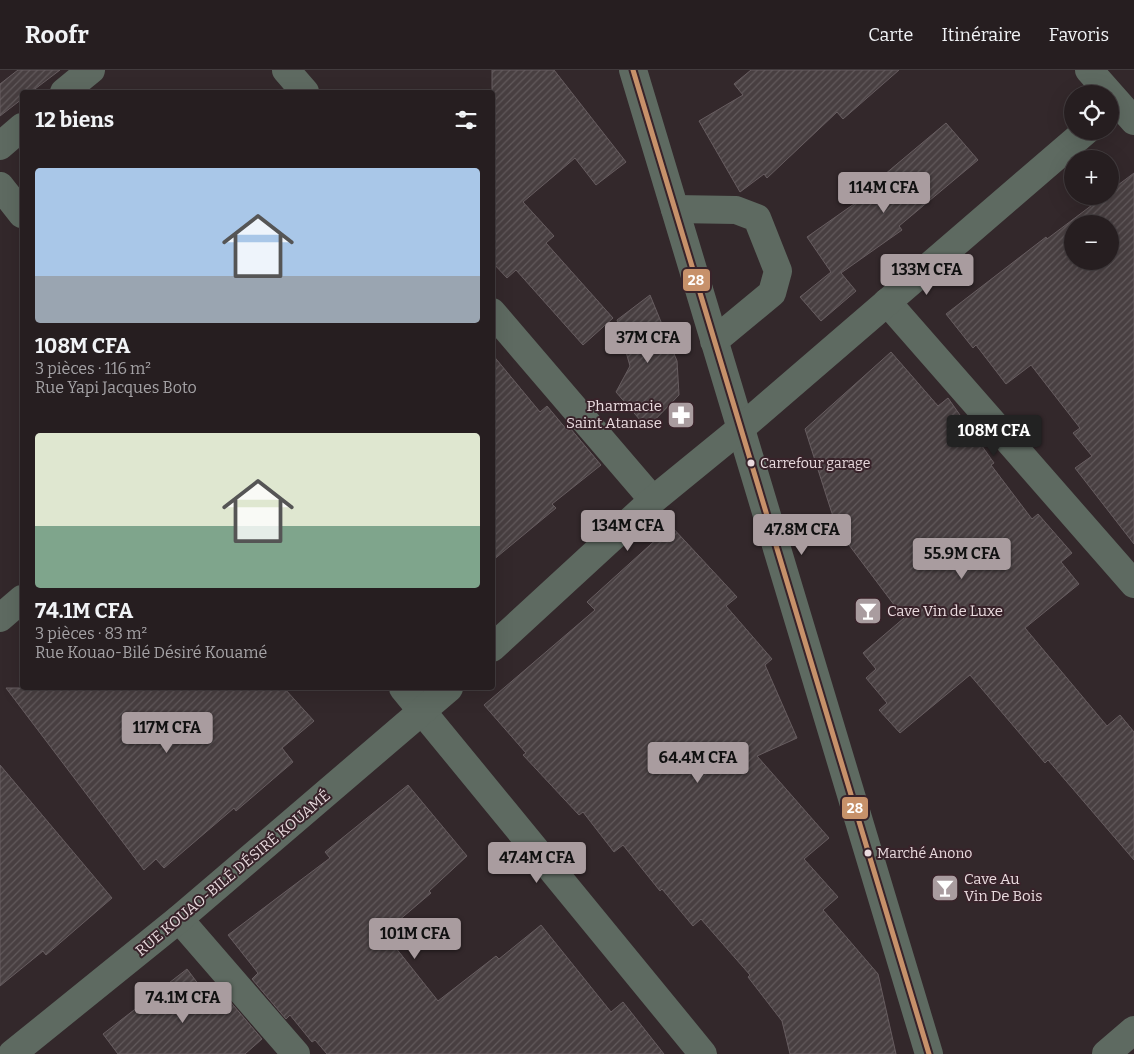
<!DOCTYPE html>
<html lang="fr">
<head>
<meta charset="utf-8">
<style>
	body { margin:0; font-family:Bitter,serif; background:#322b2d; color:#f1f3f6; height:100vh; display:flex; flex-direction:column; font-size:19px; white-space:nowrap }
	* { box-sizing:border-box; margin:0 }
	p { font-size:16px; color:#a4a2a5 }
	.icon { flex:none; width:28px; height:28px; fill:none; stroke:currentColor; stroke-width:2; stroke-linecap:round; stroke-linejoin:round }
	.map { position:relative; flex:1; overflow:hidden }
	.details { position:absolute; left:20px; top:20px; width:475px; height:600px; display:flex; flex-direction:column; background:#261e20; border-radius:5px; box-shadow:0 5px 20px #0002,0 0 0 1px #423c3e }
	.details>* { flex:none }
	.fabs { position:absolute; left:1064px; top:15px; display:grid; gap:10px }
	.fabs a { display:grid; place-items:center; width:55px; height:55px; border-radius:50%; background:#261e20; box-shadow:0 5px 20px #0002,0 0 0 1px #423c3e; font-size:25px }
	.price { position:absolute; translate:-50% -42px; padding:0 11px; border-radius:5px; background:#a99c9f; color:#111; font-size:16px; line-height:32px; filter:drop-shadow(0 1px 2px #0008) }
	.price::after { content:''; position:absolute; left:50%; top:30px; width:15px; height:11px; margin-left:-8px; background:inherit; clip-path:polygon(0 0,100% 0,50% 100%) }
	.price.active { background:#222; color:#fff }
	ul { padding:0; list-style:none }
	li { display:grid; align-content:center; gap:10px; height:265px; padding:0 15px }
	li span { display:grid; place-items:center; height:155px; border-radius:5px; color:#555 }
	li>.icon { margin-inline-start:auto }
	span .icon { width:90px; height:90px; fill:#fffc; stroke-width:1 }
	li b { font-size:21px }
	h2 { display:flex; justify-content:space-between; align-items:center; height:60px; padding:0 15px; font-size:21px }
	header { display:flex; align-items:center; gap:30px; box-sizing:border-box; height:70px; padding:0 25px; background:#261e20; border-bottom:1px solid #423c3e }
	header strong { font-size:24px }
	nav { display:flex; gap:28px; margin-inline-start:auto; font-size:18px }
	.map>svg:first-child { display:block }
	.building { fill:url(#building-hatch); stroke:#675d60; fill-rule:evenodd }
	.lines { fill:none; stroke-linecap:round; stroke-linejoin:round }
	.minor { stroke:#5e6a61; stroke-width:28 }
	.bus-1-casing { stroke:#38232a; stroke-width:9 }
	.bus-1 { stroke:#c7916a; stroke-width:5 }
	.bus-dot { fill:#e9dade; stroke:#38232a; stroke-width:2 }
	.labels { text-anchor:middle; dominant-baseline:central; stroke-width:4; stroke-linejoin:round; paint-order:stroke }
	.bus-label { font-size:14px; fill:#e9dade; stroke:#38232a; text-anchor:start }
	.poi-label { font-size:15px; fill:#e9dade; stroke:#38232a; text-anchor:start }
	.street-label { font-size:15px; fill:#e9dade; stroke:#38232a }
	.line-badge { stroke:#38232a; stroke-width:2 }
	.badge-label { font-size:14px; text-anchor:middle; font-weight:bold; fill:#fff }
</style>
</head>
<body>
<header>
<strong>Roofr</strong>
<nav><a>Carte</a><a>Itinéraire</a><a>Favoris</a></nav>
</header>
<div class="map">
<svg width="1134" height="984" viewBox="0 0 1134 984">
	<defs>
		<pattern id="building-hatch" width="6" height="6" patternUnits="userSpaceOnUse" patternTransform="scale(1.25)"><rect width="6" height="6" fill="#483f41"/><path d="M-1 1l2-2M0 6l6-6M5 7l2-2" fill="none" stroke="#625a5c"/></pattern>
	</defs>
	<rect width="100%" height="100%" fill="#33282b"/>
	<g class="building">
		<path d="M18,0H60L31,22H22V29L0,46V14Z"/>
		<path d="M492,0H554L626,92L596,115L575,88L523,132L554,166L546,173L613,248L583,275L516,200L507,208L492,192Z"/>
		<path d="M751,0H899L843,49L837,42L767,108L764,104L740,122L699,51L743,25L734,14Z"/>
		<path d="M946,53L978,90L899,156L902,160L841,203L856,221L821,251L800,227L831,202L807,167L881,115L878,110Z"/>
		<path d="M1134,103V474L1075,398L1092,386L1073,363L1080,358L1031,295L1006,314L976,275L973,278L946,244L1046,167L1047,169L1104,126H1110V121ZM1072,154H1110V191H1072Z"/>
		<path d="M650,225L677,291L679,325L647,358L616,322L630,296L617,250Z"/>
		<path d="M891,282L938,336L948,328L994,393L991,395L1032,449L1038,444L1072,483L1061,492L1079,514L1025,558L1107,656L1120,645L1134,662V790L1048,690L1045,693L970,605L900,663L879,640L887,633L866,608L876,599L863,583L904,548L837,459L805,359Z"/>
		<path d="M492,284L540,342L547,336L567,360L570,358L601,395L552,434L556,438L492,491Z"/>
		<path d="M671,456L737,527L726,536L772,589L765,595L797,668L757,686L829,768L804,789L838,827L823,840L878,904L896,984H790L782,951L748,907L750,905L701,849L693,856L662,819L660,821L623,775L614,782L583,742L579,745L523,685L526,683L484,635L595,540L587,532Z"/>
		<path d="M6,618H284L314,651L282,678L293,692L236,741L234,738L164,798L156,789L144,800Z"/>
		<path d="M0,695L112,828L46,885L43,881L0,916Z"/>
		<path d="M408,715L467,786L429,821L431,823L384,863L438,931L496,886L499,889L541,855L611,942L623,932L664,984H327L315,970L312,972L290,945L286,949L252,909L258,903L228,865L330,788L325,782Z"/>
		<path d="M187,899L217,939L228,929L262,969L245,984H118L103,964Z"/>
	</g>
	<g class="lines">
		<g class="minor">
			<path d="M286,0L305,22"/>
			<path d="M633,0C731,328 833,655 929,984"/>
			<path d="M1089,0L1134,51"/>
			<path d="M64,22L91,0"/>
			<path d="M0,76L22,57"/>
			<path d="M0,116L22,144"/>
			<path d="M675,139L736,140L757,148L778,201L772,223L714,271"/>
			<path d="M887,232L1134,514"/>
			<path d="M492,242L653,430"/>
			<path d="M0,548L22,529"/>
			<path d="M492,578L653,430L740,359L1086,61"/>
			<path d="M403,618L703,984"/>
			<path d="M179,849L296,984"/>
			<path d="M12,984L179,849L449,618"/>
			<path d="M1106,984L1134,960"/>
		</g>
		<g class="bus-1-casing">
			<path id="bus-1" d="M633,0L929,984"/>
		</g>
		<use href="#bus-1" class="bus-1"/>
	</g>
	<defs>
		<g id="pharmacy-square" transform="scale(1.4375)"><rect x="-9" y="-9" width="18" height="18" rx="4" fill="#a99c9f" stroke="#38232a"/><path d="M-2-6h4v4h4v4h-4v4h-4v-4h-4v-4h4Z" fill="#fff"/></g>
		<g id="bar-square" transform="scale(1.4375)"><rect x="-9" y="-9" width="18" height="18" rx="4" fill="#a99c9f" stroke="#38232a"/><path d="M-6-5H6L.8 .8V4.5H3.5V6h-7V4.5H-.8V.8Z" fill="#fff"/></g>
	</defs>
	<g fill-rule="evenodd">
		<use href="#pharmacy-square" x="681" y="345"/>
		<use href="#bar-square" x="868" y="541"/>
		<use href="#bar-square" x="945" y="818"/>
	</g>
	<g class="bus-dot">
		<circle cx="751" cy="393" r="4.5"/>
		<circle cx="868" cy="783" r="4.5"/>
	</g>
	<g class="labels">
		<g class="bus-label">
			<text x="760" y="393">Carrefour garage</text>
			<text x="877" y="783">Marché Anono</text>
		</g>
		<g class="poi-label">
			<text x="662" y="336" text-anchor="end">Pharmacie<tspan x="662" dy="17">Saint Atanase</tspan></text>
			<text x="887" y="541">Cave Vin de Luxe</text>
			<text x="964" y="809">Cave Au<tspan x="964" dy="17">Vin De Bois</tspan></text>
		</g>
		<g class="street-label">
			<text transform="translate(233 803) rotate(-40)">RUE KOUAO-BILÉ DÉSIRÉ KOUAMÉ</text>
		</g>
	</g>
	<g class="line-badge">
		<rect x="682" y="198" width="29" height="24" rx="5" fill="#c7916a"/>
		<rect x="841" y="726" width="28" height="24" rx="5" fill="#c7916a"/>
	</g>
	<g class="badge-label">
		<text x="696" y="215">28</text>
		<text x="855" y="743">28</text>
	</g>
</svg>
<div class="fabs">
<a><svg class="icon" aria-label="locate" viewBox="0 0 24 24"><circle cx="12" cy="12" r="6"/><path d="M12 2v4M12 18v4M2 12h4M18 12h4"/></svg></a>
<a>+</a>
<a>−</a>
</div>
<b class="price" style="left:884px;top:144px">114M CFA</b>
<b class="price" style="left:927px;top:226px">133M CFA</b>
<b class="price" style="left:648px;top:294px">37M CFA</b>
<b class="price active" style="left:994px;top:387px">108M CFA</b>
<b class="price" style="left:628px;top:482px">134M CFA</b>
<b class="price" style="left:802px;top:486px">47.8M CFA</b>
<b class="price" style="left:962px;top:510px">55.9M CFA</b>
<b class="price" style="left:167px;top:684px">117M CFA</b>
<b class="price" style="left:698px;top:714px">64.4M CFA</b>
<b class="price" style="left:537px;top:814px">47.4M CFA</b>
<b class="price" style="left:415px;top:890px">101M CFA</b>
<b class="price" style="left:183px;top:954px">74.1M CFA</b>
<section class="details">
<h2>12 biens<svg class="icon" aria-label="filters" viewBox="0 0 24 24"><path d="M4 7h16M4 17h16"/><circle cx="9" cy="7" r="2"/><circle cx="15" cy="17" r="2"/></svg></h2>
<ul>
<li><span style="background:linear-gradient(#a9c7e8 70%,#9aa5b1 0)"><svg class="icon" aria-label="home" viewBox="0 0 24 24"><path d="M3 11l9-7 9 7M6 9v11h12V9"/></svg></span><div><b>108M CFA</b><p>3 pièces · 116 m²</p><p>Rue Yapi Jacques Boto</p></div></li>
<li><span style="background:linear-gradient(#dfe7d0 60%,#7fa58c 0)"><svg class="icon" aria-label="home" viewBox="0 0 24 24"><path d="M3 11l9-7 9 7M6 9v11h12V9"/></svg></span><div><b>74.1M CFA</b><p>3 pièces · 83 m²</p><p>Rue Kouao-Bilé Désiré Kouamé</p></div></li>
</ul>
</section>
</div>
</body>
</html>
